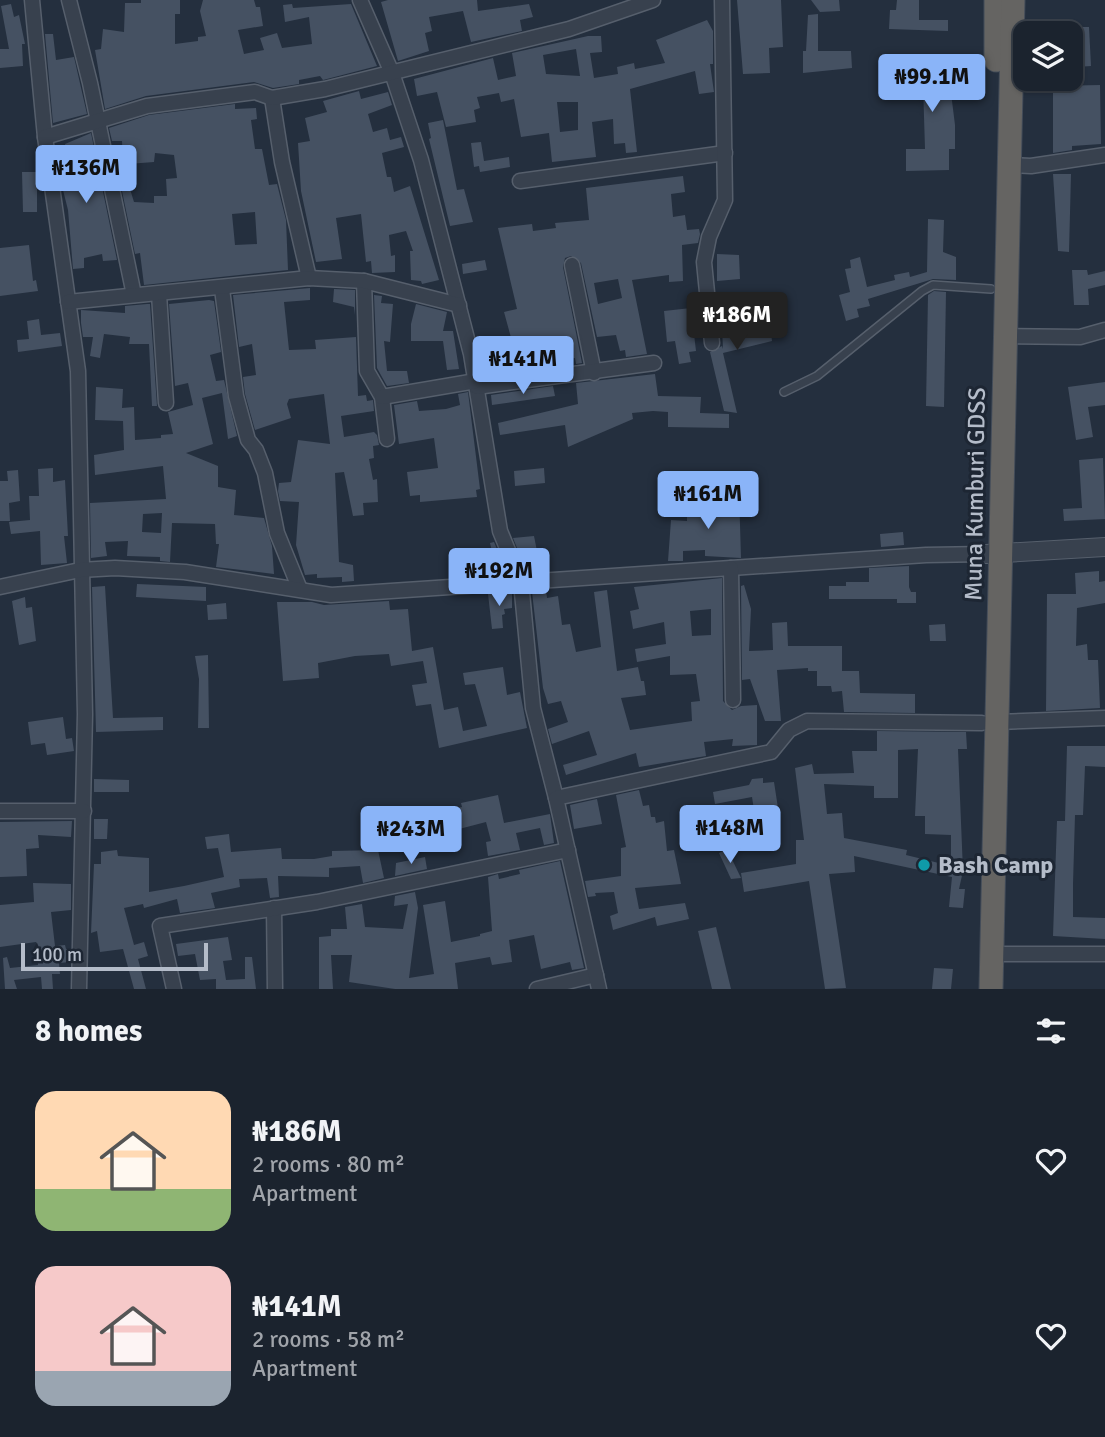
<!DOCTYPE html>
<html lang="en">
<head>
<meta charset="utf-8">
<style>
	body { margin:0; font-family:Signika,sans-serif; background:#242b36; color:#f1f3f6; height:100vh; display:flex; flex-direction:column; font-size:26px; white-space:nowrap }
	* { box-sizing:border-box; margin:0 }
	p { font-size:23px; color:#a0a4aa }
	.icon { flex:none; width:38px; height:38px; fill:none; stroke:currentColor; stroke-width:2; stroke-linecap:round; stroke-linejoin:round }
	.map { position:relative; height:989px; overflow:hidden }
	.side { display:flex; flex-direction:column; background:#1b232e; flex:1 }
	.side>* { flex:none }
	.controls { position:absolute; left:1013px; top:21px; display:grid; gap:14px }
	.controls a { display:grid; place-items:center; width:70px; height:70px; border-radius:14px; background:#1b232e; box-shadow:0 2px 5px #0004,0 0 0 2px #39404a; font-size:35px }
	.scale { position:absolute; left:21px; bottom:18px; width:187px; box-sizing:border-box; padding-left:7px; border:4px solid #b4bcc9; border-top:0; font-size:19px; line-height:24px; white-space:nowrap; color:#b4bcc9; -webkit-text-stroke:5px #1d2633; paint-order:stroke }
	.price { position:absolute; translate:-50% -60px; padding:0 16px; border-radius:7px; background:#8ab4f8; color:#111; font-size:23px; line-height:46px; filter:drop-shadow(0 2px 4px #0008) }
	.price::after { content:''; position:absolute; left:50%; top:42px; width:21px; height:16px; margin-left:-10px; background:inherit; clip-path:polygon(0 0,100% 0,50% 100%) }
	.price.current { background:#222; color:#fff }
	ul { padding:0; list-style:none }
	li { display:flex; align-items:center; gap:21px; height:175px; padding:0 35px }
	li span { display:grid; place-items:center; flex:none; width:196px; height:140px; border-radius:21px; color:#555 }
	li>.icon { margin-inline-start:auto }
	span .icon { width:84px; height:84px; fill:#fffc; stroke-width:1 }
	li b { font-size:30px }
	h2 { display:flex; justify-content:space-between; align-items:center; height:84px; padding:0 35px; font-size:30px }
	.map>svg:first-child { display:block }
	.building { fill:#455162; fill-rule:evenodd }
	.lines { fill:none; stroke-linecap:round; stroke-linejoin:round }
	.service-casing { stroke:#565f6c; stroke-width:10 }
	.minor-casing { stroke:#565f6c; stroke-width:17 }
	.tertiary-casing { stroke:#565f6c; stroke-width:20 }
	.trunk-casing { stroke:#434c59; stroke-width:25 }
	.service { stroke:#38414e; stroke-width:7 }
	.minor { stroke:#38414e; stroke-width:14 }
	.tertiary { stroke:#38414e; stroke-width:18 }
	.trunk { stroke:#656462; stroke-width:23 }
	.culture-dot { fill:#0f9aa8; stroke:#1d2633; stroke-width:2.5 }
	.labels { text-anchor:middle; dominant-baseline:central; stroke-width:6; stroke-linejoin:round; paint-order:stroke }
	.street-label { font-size:24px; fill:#b4bcc9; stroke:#1d2633 }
	.poi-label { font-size:24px; font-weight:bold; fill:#b4bcc9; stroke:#1d2633; text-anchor:start }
</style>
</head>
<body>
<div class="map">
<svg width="1105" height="989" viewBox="0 0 1105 989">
	<rect width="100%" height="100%" fill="#242f3e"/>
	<g class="building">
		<path d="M141,0H180V14H175V44L198,41V37L206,36L200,11L203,0H254L256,7H260L263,26L238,30L244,54L264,50L260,38L277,33L282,48L312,44L309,17L285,22L283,5L292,4L293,8L351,4L377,66L323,80L320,76L299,80V84L273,88L254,82L146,96L105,109L95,50L101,49L103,29L124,32L125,3H141Z"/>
		<path d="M388,0H477L478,11L529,4L533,17L520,20L522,31L471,42L463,11L429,17L432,31L425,33L429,51L398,61L381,2Z"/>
		<path d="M737,0H781L783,47L769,48L770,73L743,74Z"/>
		<path d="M811,0H839L840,11L820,12Z"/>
		<path d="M897,0H919V20H948V31L889,29L890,10H896Z"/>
		<path d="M11,4L14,17L19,15L25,44H22L23,66L0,68V49H9L1,6Z"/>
		<path d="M818,14V51H851L852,68L803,73V51H806L808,15Z"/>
		<path d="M707,20L713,31V64H710L714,92L699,94L695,71L630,89L637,152L626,153L625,143L614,144L613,119L592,122L596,157L552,162L549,133L521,137L514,99L501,102L499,93L477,97L480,108L474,110L476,122L446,127L437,92L417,96L414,79L493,58L498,80L516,76L512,53L588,36H601L602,52L590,53L594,78L618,74L617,67L634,63L635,69L665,63L656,40ZM576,49L580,76L546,74L543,55ZM557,102H578V130L560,132Z"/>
		<path d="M1075,27H1089L1091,66L1077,67Z"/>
		<path d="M45,34H53L56,60L74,57L87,114L53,123Z"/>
		<path d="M946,57L947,93H951L955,125V149H949V170L906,171V149H925L923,84L906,85V70L900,71V59Z"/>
		<path d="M1100,85L1101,144L1072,146V150L1053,153V86Z"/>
		<path d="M359,91L361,99L388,92L392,105L368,114L373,132L387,128L390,140L401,137L404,147L382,153L387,177H391L394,192L410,186L439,280L422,284L421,281L411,280L410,251H413L406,231L389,235L391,256L395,255V272L372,273L371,261L366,262L361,214L336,218L342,259L316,262L301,191L298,143L310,141L305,118L327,112L323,101Z"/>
		<path d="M235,104V109L256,108L257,119L251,120L255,149H262L269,185L277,184L286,220L288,270L144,285L140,253L135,254L116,162L123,160L122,141H112L109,128L149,115ZM155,153L174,155L177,178L166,179L167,196H154V203L134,202L125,173L130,172L128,164L154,162ZM255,212L257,244L235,245L232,214Z"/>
		<path d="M443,120L457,190L464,189L473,222L450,226L429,139L431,138L428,123Z"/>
		<path d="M91,133L117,260L103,261L102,254L84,258V268L73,269L68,210L60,178L70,177L65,144Z"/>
		<path d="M481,142L484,161L509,157L510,167L480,172L479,166L474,167L471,143Z"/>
		<path d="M22,172H37V212H23Z"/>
		<path d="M1053,174H1071L1069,252L1058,251Z"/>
		<path d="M683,176L685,192L671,194L673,217L685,215L687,230L699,229L700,234L698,243L682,245L683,281L669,282V275L632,280L647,354L626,357L625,350L620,351L616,335L597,337L581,263L571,256L565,258L563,267L582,363L576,364L575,358L567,359V356L545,359L547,368L495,373L492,349L513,345L504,312L517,309L498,228L532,224L533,231L556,228L555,223L589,220L586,188ZM618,279L622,298L598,304L594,283Z"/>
		<path d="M928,219L944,220L943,252L956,257V280L933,279L868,299L870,306L857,309L859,317L846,321L839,295L850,292L845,269L851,268L850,260L860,257L867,287L895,280L894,275L909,272L910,277L927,272Z"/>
		<path d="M29,245L33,281L36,280L38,291L0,296V248Z"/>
		<path d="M717,254L739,255L740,279L717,281Z"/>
		<path d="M485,260L487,270L463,274L462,264Z"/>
		<path d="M1072,270H1087L1088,275L1105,271V285L1088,289L1089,305H1074Z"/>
		<path d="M310,288V300L284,302L289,350L316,349L315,340L356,337L358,396L366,395L367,401L373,400L374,411L341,416L344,437L374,432L377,435L379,445L373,446L374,458L369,459L373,480L377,479L378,502L363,503L364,515L353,516L344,472L335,473L339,562L353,565L354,581L342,582V577L317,578V574L305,575L296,545L299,502L280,501L278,491L279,483L291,482L298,440L330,444L324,394L289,399L287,404L291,418L255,430L245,394L243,377L256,375L252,344L239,347L233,295Z"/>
		<path d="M334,289L355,290V315L354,307L333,302Z"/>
		<path d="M934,291L946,292L944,407L926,406L928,295Z"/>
		<path d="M374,295L382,296L381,303L393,304L390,342L384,341L387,371H407L409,383L387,386L377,368Z"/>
		<path d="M209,300L214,301L221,352L210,355L216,381L224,380L237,436L228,439L222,393L202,398L213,444L186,453L218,466V487L236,490L234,515L264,518L272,546L274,574L216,567L219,544H216L215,524L172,523L170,562L160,561V557L127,556L128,541L105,542L107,556L91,558L90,503L166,499L163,466L95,475L94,455L124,450L123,421L95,420L96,387L123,389L122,408L134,407L135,440L161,438V435L173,434L168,412L193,405L188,383L175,386L169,304ZM162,513L161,533L142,532L143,514Z"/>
		<path d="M147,304H150L157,406H152L149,344H129L130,337L104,334L100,358L90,356L93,337H83L81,323V310L125,313V306Z"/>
		<path d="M416,304L447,312L443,331H453L459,369L447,370L443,341H411V324Z"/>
		<path d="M691,308L696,351L689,352L691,362L679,364L675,341L667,342L664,311Z"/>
		<path d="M769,316L772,341L723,353L737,413L724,411L710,352L722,346L723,349L722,328L730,327L729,318H742V325Z"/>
		<path d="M39,319L41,335L60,333L62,346L18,352L17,340L29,339L27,321Z"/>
		<path d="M655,374L658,396L701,397L700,413L729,414V428L668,427V412L653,411L632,413L633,419L568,447L565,425L500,435L498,423L578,404L576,383Z"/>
		<path d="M1105,382V405L1088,407L1093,437L1076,440L1068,387Z"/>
		<path d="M553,386L555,396L492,405L491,395Z"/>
		<path d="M468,392L480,489L476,490L477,497L420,502V495L410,496L407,472L438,468L434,438L399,444L394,405L417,401L419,411L446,409L460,405L458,394Z"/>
		<path d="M1103,458L1105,519L1064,521L1063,509L1082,508L1079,460Z"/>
		<path d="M53,468V482L65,480L68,536H64L67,563L41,565L40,531L11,534L9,522L30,520L29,496H39L38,469Z"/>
		<path d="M544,468L545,483L515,486L514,471Z"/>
		<path d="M18,470L20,501L9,503L10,521H0V481H8L7,471Z"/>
		<path d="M728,491H739L741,558L705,556V550L683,551V561H668L671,520L687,521V507L728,506Z"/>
		<path d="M903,532L904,545L881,547L880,534Z"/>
		<path d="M534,536L539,561L524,565L513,538Z"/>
		<path d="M494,542L507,573L481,575L480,560H494L490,543Z"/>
		<path d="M909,566V587L911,592H916V603H897V599H829V586H846V582H869V568Z"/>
		<path d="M1099,571V582L1105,581V603L1077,608L1076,646L1087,644L1088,660H1098L1100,708L1046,711L1047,594H1076L1075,573Z"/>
		<path d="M722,578L723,701L732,710L741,706L757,705V745L732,746L733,739L704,742L706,756L639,767L636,753L566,775L563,765L597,755L589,731L552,744L548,729L568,722L561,701L548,704L543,688L532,592L546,590L547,598L558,596L562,625L570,624L576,652L601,647L594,592L607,590L617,671L638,667L641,681H644L646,695L621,698L630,730L692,721L691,702L700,701L696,674L670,675V656L637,662L635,649L666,644L664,622L633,629L630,611L639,609L634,587ZM711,609V635L692,636L690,611Z"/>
		<path d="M137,584L206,587V601L136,597Z"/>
		<path d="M744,585L751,609L749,651L773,650L772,623L787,622L788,646H842V671H859L860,693L915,694V713L844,712L842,691L832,692L831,686H817V671H808V668L777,670L781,721H765L750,679L742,680L741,586Z"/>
		<path d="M105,586L113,718L163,717V730L96,732L92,587Z"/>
		<path d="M512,592V608L504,609L505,614L502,615L503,628L492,629L488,594Z"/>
		<path d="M25,597L26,608L32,607L36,641L19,645L12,601Z"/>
		<path d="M389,601L390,610L408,609L412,651L433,647L444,710L458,707L463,731L487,726L475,684L465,685L463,673L503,667L507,695L520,692L527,728L439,748L431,704L416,706L412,685L427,683L423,661L391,666L389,654L355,656L318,663L319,678L283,681L277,602H312L324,605Z"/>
		<path d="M226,603L227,619L208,620L207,605Z"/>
		<path d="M945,624L946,641H930L929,625Z"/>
		<path d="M208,655L209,728H198L199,679L195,656Z"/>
		<path d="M63,717L66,739L72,738L74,751L47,755L45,743L31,745L28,722Z"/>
		<path d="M877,731L966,732L967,749H958L963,871L959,889H965L963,908L949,907L952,877L854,856L855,872L829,874L846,988L825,989L809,881L744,892L741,873L796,864V840H804L795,768L812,764L814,774L854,773L852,751H877ZM918,749L915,816H925V834L951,835V866L906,855L907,850L844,838L842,813L827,814L824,784L874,786V798H898V750Z"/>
		<path d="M1067,746H1105V767L1085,766L1083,815H1075L1073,884V917L1105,918V939L1053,936L1057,821H1065Z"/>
		<path d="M763,778V783L774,782L778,808L754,810L752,797L715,804L713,792L749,785L752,779Z"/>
		<path d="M94,779L129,780V792H94Z"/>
		<path d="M639,790L643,806L649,805L651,817H655L656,823L664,821L667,851L674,850L681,884L635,888L639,909L685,903L689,919L657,926L655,917L613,930L610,916L618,913L614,892L595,893L596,896L588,897L585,881L621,876V848L626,847L616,795Z"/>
		<path d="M498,795L504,823L550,814L554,843L544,845L540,828L516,833L520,850L488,856L486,842L491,841L486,822L440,834L435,814L462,807L461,803Z"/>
		<path d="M597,799L602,824L574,829L570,805Z"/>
		<path d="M94,819H108L107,839H94Z"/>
		<path d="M72,821L71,837L38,835L39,848L26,849L27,876L0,877V822Z"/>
		<path d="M229,834L231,852L281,848L282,859H314L332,856V851L378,850L384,878L363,883L360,866L329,868V877L278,876L279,897L270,898L267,878L239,879L240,887L211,893L215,908L180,913L177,899L144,908L143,904L124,908L134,945L144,942L148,956L138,959L146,989H134L123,949L100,952L97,931L91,933L94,864H101V852L117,850L118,856L149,858V892L184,886L224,877L218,848L207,849L205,837Z"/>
		<path d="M727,849L741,878L731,879L719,853Z"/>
		<path d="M425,857L427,869L395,876L396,863Z"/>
		<path d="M560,861L584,968L572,970L570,962L541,969L534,935L509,940L512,962L492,965L490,957L455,963L458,989H395L349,982L352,955H331L333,989H319V937L331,936V929H347L345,907L362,904L365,927L403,929L408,904L394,906L395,896L415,892L418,908L409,978L434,974L423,905L445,901L451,942L480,936V934L492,931L488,877L498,874L499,879L520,874L519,870Z"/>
		<path d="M33,883L71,884V910L51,912L55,946L65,945L66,949H70V962L59,963L60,974H52L53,989H42L41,977L14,980L17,989H5L3,958L7,957L10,968L38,965L36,942L0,947V905L34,902Z"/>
		<path d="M716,927L731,989H712L698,931Z"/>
		<path d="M228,937L232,960L223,961L226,980L245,979V957H252L256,989H216V979L200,980L195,954L178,956L176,944Z"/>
		<path d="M934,968L953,969L951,989H932Z"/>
	</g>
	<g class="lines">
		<g class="service-casing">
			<path id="service" d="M784,392L817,376L922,291L933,285L991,289"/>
		</g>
		<g class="minor-casing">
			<g id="minor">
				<path d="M32,0L45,137L78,371L85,714L79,989"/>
				<path d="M69,0L90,83L134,295"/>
				<path d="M360,0L392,73L421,160L471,354L500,531L521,582L533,708L556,798"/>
				<path d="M272,98L282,162L309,278"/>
				<path d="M45,137L147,106L255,92L272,98L325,89L569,29L653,0"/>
				<path d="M1009,165L1031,166L1105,155"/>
				<path d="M520,181L725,153"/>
				<path d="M572,265L594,373"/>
				<path d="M364,281L367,371L382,397L387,439"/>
				<path d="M222,289L236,396L248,440L256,450L265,473L277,533L299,587"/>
				<path d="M159,294L166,403"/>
				<path d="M68,302L309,278L364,281L459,305"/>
				<path d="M1004,336L1080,337L1105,330"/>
				<path d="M712,343L704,262L709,237L725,200L722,0"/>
				<path d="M477,387L654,363"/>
				<path d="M382,397L476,381"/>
				<path d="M731,568L926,555L986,554"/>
				<path d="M0,587L80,570L115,568L185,572L331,595L731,568L733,700"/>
				<path d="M998,722L1105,718"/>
				<path d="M0,811H84"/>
				<path d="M274,908L275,989"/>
				<path d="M992,954H1105"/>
				<path d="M174,989L160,926L317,902L568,850"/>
				<path d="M537,989L596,975"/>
				<path d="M599,989L556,798L771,752L789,730L807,721L982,723"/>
			</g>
		</g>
		<g class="tertiary-casing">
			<path id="tertiary" d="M986,554L1105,547"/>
		</g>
		<g class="trunk-casing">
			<g id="trunk">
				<path d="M996,60V0"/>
				<path d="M991,989L1013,0"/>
			</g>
		</g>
		<use href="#service" class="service"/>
		<use href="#minor" class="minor"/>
		<use href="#tertiary" class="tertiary"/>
		<use href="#trunk" class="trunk"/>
	</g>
	<circle class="culture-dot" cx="924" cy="865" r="7"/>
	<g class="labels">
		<g class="street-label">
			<text transform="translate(975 494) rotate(-89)">Muna Kumburi GDSS</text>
		</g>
		<g class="poi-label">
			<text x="938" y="865">Bash Camp</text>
		</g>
	</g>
</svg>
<div class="controls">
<a><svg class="icon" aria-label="layers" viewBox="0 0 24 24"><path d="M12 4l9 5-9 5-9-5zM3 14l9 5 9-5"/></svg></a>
</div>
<div class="scale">100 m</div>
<b class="price" style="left:932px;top:114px">₦99.1M</b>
<b class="price" style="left:86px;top:205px">₦136M</b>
<b class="price current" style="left:737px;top:352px">₦186M</b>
<b class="price" style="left:523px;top:396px">₦141M</b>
<b class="price" style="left:708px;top:531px">₦161M</b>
<b class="price" style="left:499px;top:608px">₦192M</b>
<b class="price" style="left:730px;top:865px">₦148M</b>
<b class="price" style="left:411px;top:866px">₦243M</b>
</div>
<section class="side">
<h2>8 homes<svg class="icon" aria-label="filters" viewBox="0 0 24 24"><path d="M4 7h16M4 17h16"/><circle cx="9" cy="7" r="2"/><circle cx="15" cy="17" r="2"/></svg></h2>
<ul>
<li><span style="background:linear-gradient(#ffd9b3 70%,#8fb573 0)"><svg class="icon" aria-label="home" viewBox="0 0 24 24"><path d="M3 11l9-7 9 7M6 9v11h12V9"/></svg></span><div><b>₦186M</b><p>2 rooms · 80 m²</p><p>Apartment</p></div><svg class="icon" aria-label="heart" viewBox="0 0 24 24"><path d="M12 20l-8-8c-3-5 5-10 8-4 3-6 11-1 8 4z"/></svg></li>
<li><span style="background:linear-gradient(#f6c9c9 75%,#9aa5b1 0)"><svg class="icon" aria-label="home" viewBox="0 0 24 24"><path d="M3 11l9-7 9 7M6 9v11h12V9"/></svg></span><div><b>₦141M</b><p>2 rooms · 58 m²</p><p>Apartment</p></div><svg class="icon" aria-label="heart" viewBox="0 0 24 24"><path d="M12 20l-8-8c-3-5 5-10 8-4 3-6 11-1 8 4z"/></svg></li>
</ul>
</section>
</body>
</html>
